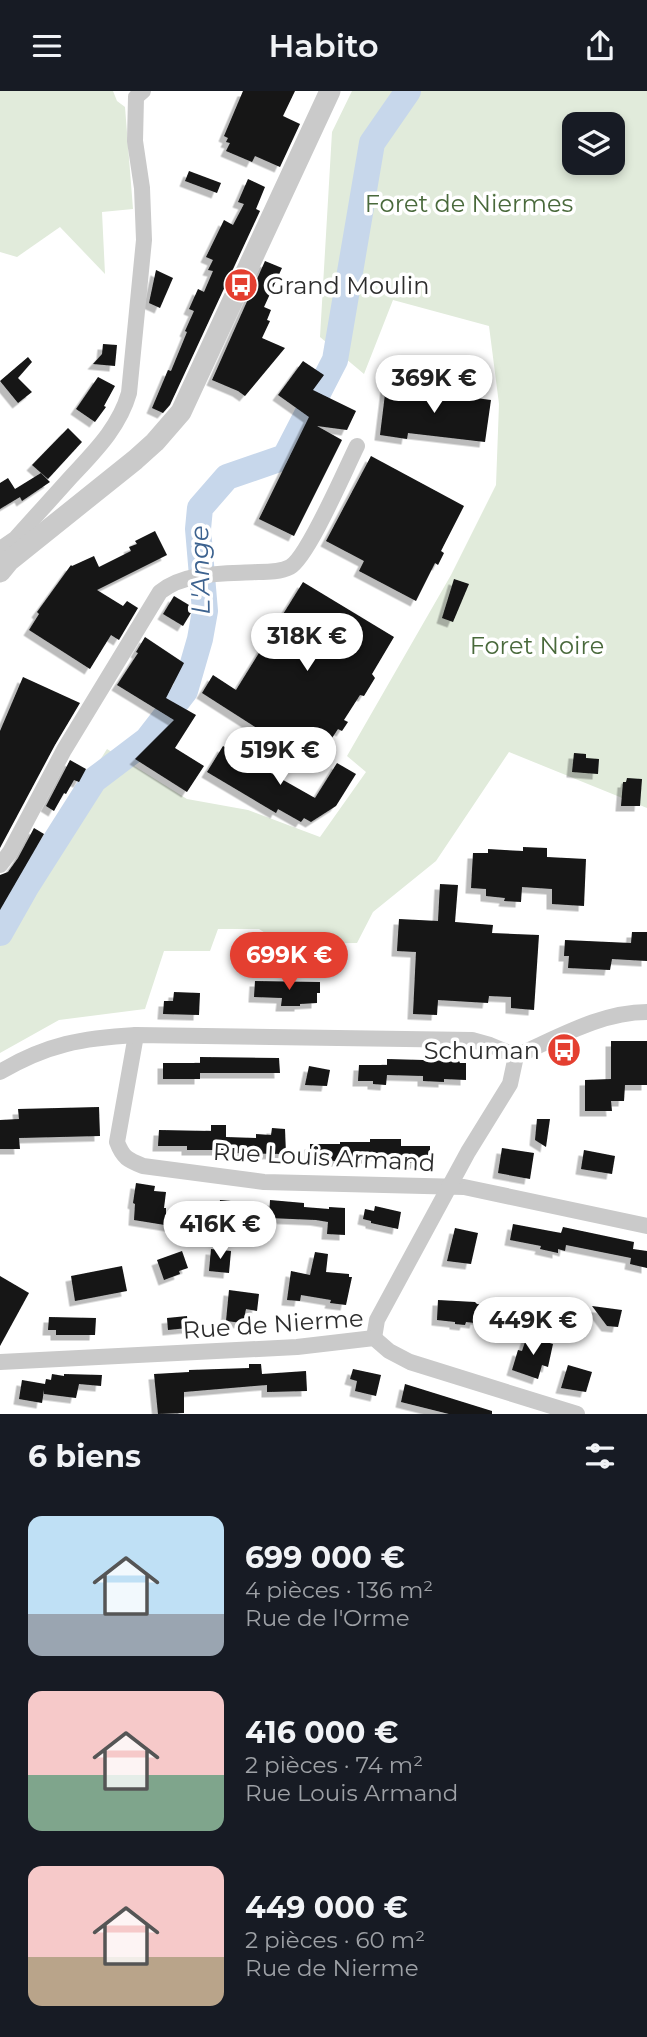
<!DOCTYPE html>
<html lang="fr">
<head>
<meta charset="utf-8">
<style>
	body { margin:0; font-family:Montserrat,sans-serif; background:#242831; color:#f1f3f6; height:100vh; display:flex; flex-direction:column; font-size:26px; white-space:nowrap }
	* { box-sizing:border-box; margin:0 }
	p { font-size:23px; color:#9ea1a6 }
	.icon { flex:none; width:38px; height:38px; fill:none; stroke:currentColor; stroke-width:2; stroke-linecap:round; stroke-linejoin:round }
	.map { position:relative; height:1323px; overflow:hidden }
	.side { display:flex; flex-direction:column; background:#171b24; flex:1 }
	.side>* { flex:none }
	.tools { position:absolute; left:562px; top:21px; display:grid; gap:14px }
	.tools a { display:grid; place-items:center; width:63px; height:63px; border-radius:14px; background:#171b24; box-shadow:0 4px 10px #0003; font-size:35px }
	.price { position:absolute; translate:-50% -60px; padding:0 16px; border-radius:24px; background:#fff; color:#222; font-size:23px; line-height:46px; filter:drop-shadow(0 2px 4px #0008) }
	.price::after { content:''; position:absolute; left:50%; top:42px; width:21px; height:16px; margin-left:-10px; background:inherit; clip-path:polygon(0 0,100% 0,50% 100%) }
	.price.selected { background:#e43f30; color:#fff }
	ul { padding:0; list-style:none }
	li { display:flex; align-items:center; gap:21px; height:175px; padding:0 28px }
	li span { display:grid; place-items:center; flex:none; width:196px; height:140px; border-radius:14px; color:#555 }
	li>.icon { margin-inline-start:auto }
	span .icon { width:84px; height:84px; fill:#fffc; stroke-width:1 }
	li b { font-size:30px }
	h2 { display:flex; justify-content:space-between; align-items:center; height:84px; padding:0 28px; font-size:30px }
	header { display:flex; justify-content:space-between; align-items:center; height:91px; padding:0 28px; background:#171b24; font-size:32px; font-weight:600 }
	.map>svg:first-child { display:block }
	.green { fill:#e1ebdb; fill-rule:evenodd }
	.lines { fill:none; stroke-linecap:round; stroke-linejoin:round }
	.river { stroke:#c7d7eb; stroke-width:26 }
	.building { fill:#141414; filter:url(#shadow) }
	.minor { stroke:#cacaca; stroke-width:16 }
	.tertiary { stroke:#cacaca; stroke-width:21 }
	.labels { text-anchor:middle; dominant-baseline:central; stroke-width:7; stroke-linejoin:round; paint-order:stroke }
	.park-label { font-size:24px; fill:#49693b; stroke:#fff }
	.poi-label { font-size:24px; fill:#2d2d2d; stroke:#fff; text-anchor:start }
	.street-label { font-size:24px; fill:#2d2d2d; stroke:#fff }
	.water-label { font-size:26px; font-style:italic; fill:#3c628f; stroke:#fff }
</style>
</head>
<body>
<header><svg class="icon" aria-label="menu" viewBox="0 0 24 24"><path d="M4 6h16M4 12h16M4 18h16"/></svg>Habito<svg class="icon" aria-label="share" viewBox="0 0 24 24"><path d="M12 15V3M7 8l5-5 5 5M5 13v7h14v-7"/></svg></header>
<div class="map">
<svg width="647" height="1323" viewBox="0 0 647 1323">
	<defs>
		<filter id="shadow"><feDropShadow dx="-5.5" dy="5.5" stdDeviation="0" flood-color="#0004"/></filter>
	</defs>
	<rect width="100%" height="100%" fill="#fff"/>
	<g class="green">
		<path d="M0,0H113L117,10L125,16L133,118L102,121L105,183L60,136L17,166L0,161Z"/>
		<path d="M352,0H647V717L509,661L436,770L373,821L357,852L283,853L259,838H218L210,860H164L145,918L59,929L0,962V827L107,658L187,708L248,719L320,746L366,681L347,665L451,484L496,394L499,313L489,235L393,209L364,283L320,246L332,41ZM574,33H612V72H574Z"/>
	</g>
	<g class="lines">
		<path class="river" d="M0,842L26,796L94,689L147,649L185,600L200,548L205,520L198,438L200,417L227,386L285,366L335,269L372,52L408,0"/>
	</g>
	<g class="building">
		<path d="M243,0H295L283,25L300,33L280,76L255,65L252,71L226,60L230,52L226,51L228,47L224,45Z"/>
		<path d="M189,80L221,92L217,102L185,90Z"/>
		<path d="M248,88L265,96L256,118L260,120L170,314L163,322L152,317L168,279L171,280L187,241L185,240L194,220L189,218L198,198L204,201L213,180L208,179L213,169L206,166L224,129L233,134L244,113L238,111Z"/>
		<path d="M265,170L282,177L264,216L271,219L267,229L270,230L262,247L285,257L245,305L238,300L212,289Z"/>
		<path d="M156,179L173,187L160,217L149,212Z"/>
		<path d="M103,253L117,254L115,275L93,273L102,263Z"/>
		<path d="M28,266L32,271L18,287L32,301L18,312L0,290Z"/>
		<path d="M303,270L324,284L313,299L356,320L347,339L317,335L342,349L294,445L259,428L309,326L278,304Z"/>
		<path d="M98,286L115,295L104,315L106,316L95,331L76,318Z"/>
		<path d="M386,295L491,309L485,351L408,342L407,348L380,344Z"/>
		<path d="M68,337L82,351L48,388L32,374Z"/>
		<path d="M371,365L464,415L441,460L444,462L438,474L435,472L416,510L359,480L364,470L326,450Z"/>
		<path d="M41,382L50,391L22,410L20,406L0,418V392L8,387L15,398Z"/>
		<path d="M155,440L167,464L97,499L123,515L127,510L138,517L119,549L111,544L90,578L29,539L39,523L37,521L71,474L72,475L94,465L99,476L131,460L129,456L137,453L135,450Z"/>
		<path d="M454,488L469,493L453,531L442,527Z"/>
		<path d="M303,491L394,546L372,583L375,587L364,605L360,604L344,629L348,631L342,640L338,638L326,656L321,653L310,671L202,602L213,584L236,599Z"/>
		<path d="M174,505L194,517L183,535L163,523Z"/>
		<path d="M145,546L184,572L166,607L196,624L175,657L204,675L187,701L135,668L174,629L117,594L138,562L136,561Z"/>
		<path d="M23,586L80,612L55,654L0,757V640Z"/>
		<path d="M223,655L315,707L337,672L356,683L336,715L311,731L304,727L301,731L278,718L276,722L207,681Z"/>
		<path d="M574,662L586,663V667L599,668L598,683L572,681Z"/>
		<path d="M70,669L86,678L79,691L74,689L66,703L64,702L54,720L46,715Z"/>
		<path d="M627,687L642,688L640,715H621L623,691H626Z"/>
		<path d="M34,737L44,743L0,819V784L8,781L18,767Z"/>
		<path d="M523,756L547,757V766L586,768L584,815L552,813V798L522,796L521,811L504,810L505,807L486,805V798L471,797L473,762H488V758L523,760Z"/>
		<path d="M440,793L458,794L455,831L493,834L492,842L539,844L534,919L511,917V906L489,905L488,912L438,909L437,924L413,923L416,861L397,860L399,828L438,830Z"/>
		<path d="M632,841H647V870L612,868L610,879L568,877L569,865H564L565,849L631,852Z"/>
		<path d="M255,890L320,891V902H317V912L300,913V915H281L282,907L254,906Z"/>
		<path d="M174,901L200,902L199,924L163,923L164,910H173Z"/>
		<path d="M611,950H647V994H625L624,1010H611L612,1020H585V989L611,988Z"/>
		<path d="M200,966L279,967L280,982H200V988H163V972H200Z"/>
		<path d="M387,968L459,970L460,972H466V989L444,988V991L423,990V985L387,984L386,994L373,993V990H358L359,974H387Z"/>
		<path d="M309,975L330,979L327,995L305,994Z"/>
		<path d="M99,1016L100,1045L19,1047L20,1058H0V1029L19,1028L18,1018Z"/>
		<path d="M537,1028H550L546,1056L535,1049Z"/>
		<path d="M211,1034H226V1046L256,1047V1043L271,1044L272,1037L285,1038L286,1063L226,1062V1059H187V1055H158L159,1039L211,1040Z"/>
		<path d="M370,1048H401V1059V1055H430V1072H400V1065H370V1067H340V1070H310V1053H340V1051H370Z"/>
		<path d="M502,1057L534,1062L530,1088L498,1082Z"/>
		<path d="M584,1059L615,1065L612,1083L581,1078Z"/>
		<path d="M136,1092L155,1095L154,1100L166,1101L164,1117H166V1123L172,1124L171,1135L134,1129L135,1113L133,1112Z"/>
		<path d="M220,1109L242,1111L241,1128L218,1127Z"/>
		<path d="M270,1109L304,1112V1116L329,1118V1116L345,1117V1144L327,1143L328,1131L316,1129L269,1127Z"/>
		<path d="M375,1115L401,1121L398,1138L371,1132V1130L363,1128L365,1118L374,1120Z"/>
		<path d="M513,1133L561,1142L563,1136L634,1151L633,1158L647,1160V1177L630,1173L631,1167L566,1154L565,1160L558,1158V1162L540,1158L541,1155L510,1149Z"/>
		<path d="M455,1137L478,1142L471,1173L447,1170Z"/>
		<path d="M211,1158L231,1160L229,1182L209,1180Z"/>
		<path d="M182,1160L188,1177L179,1180L180,1183L164,1189L157,1169Z"/>
		<path d="M315,1161L328,1163L326,1181L349,1183V1186H352L346,1214L330,1212L331,1209L301,1204L300,1210L287,1209L291,1180L310,1184Z"/>
		<path d="M122,1175L127,1200L75,1210L71,1185Z"/>
		<path d="M0,1185L29,1202L0,1255Z"/>
		<path d="M229,1199L259,1203L257,1220L246,1218L243,1232L226,1230Z"/>
		<path d="M438,1209L475,1211L477,1213L487,1214L486,1229L476,1228L475,1232L466,1231L465,1234L455,1233V1231L437,1229Z"/>
		<path d="M592,1215L622,1219L618,1236L607,1235Z"/>
		<path d="M187,1225L188,1237L168,1239L167,1227Z"/>
		<path d="M49,1226L96,1227L95,1244H56V1239H48Z"/>
		<path d="M527,1245L553,1253L548,1276L542,1274L538,1288L512,1279L518,1259L522,1260Z"/>
		<path d="M249,1273H261L262,1283L306,1280L307,1300L267,1301V1294L184,1301V1322L158,1323L154,1283L189,1281V1279L249,1277Z"/>
		<path d="M568,1274L592,1281L586,1301L561,1297Z"/>
		<path d="M353,1278L381,1284L376,1305L355,1300L357,1290L350,1288Z"/>
		<path d="M52,1283L64,1285V1283L102,1284L101,1295L79,1293L76,1307L44,1303V1299L42,1312L19,1308L22,1289L45,1293L46,1288L51,1289Z"/>
		<path d="M405,1293L492,1320V1323H449L401,1311Z"/>
	</g>
	<g class="lines">
		<g class="minor">
			<path d="M0,458L15,448C33,428 52,407 70,387C94,361 119,337 129,302L144,149L142,97L135,50L136,6L143,0"/>
			<path d="M0,774L10,761L64,659L160,501C187,480 225,483 258,481C268,481 281,481 290,476C308,466 346,377 357,355"/>
			<path d="M136,944L117,1051C123,1067 128,1069 143,1075L264,1091L464,1096L647,1135"/>
			<path d="M516,965C557,947 601,921 647,921"/>
			<path d="M0,981C47,953 83,947 136,944L472,949L490,954L516,965"/>
			<path d="M374,1247L377,1229L468,1061L510,993L516,965"/>
			<path d="M0,1271L297,1256L374,1247L389,1260L410,1271L577,1323"/>
		</g>
		<path class="tertiary" d="M0,481L9,470L135,369L155,351L181,321L330,0"/>
	</g>
	<defs>
		<g id="bus-disc" transform="scale(1.75)"><circle r="9.5" fill="#e43f30" stroke="#fff"/><path d="M-5-6H5V4H4V6H2V4H-2V6H-4V4H-5ZM-3.5-4V0h7V-4ZM-3.5 1.2v1.5H-2V1.2ZM2 1.2v1.5H3.5V1.2Z" fill="#fff"/></g>
	</defs>
	<g fill-rule="evenodd">
		<use href="#bus-disc" x="241" y="194"/>
		<use href="#bus-disc" x="564" y="959"/>
	</g>
	<g class="labels">
		<g class="park-label">
			<text x="469" y="112">Foret de Niermes</text>
			<text x="537" y="554">Foret Noire</text>
		</g>
		<g class="poi-label">
			<text x="266" y="194">Grand Moulin</text>
			<text x="540" y="959" text-anchor="end">Schuman</text>
		</g>
		<g class="street-label">
			<text transform="translate(324 1066) rotate(3)">Rue Louis Armand</text>
			<text transform="translate(273 1233) rotate(-4)">Rue de Nierme</text>
		</g>
		<g class="water-label">
			<text transform="translate(200 479) rotate(-91)">L'Ange</text>
		</g>
	</g>
</svg>
<div class="tools">
<a><svg class="icon" aria-label="layers" viewBox="0 0 24 24"><path d="M12 4l9 5-9 5-9-5zM3 14l9 5 9-5"/></svg></a>
</div>
<b class="price" style="left:434px;top:324px">369K €</b>
<b class="price" style="left:307px;top:582px">318K €</b>
<b class="price" style="left:280px;top:696px">519K €</b>
<b class="price selected" style="left:289px;top:901px">699K €</b>
<b class="price" style="left:220px;top:1170px">416K €</b>
<b class="price" style="left:533px;top:1266px">449K €</b>
</div>
<section class="side">
<h2>6 biens<svg class="icon" aria-label="filters" viewBox="0 0 24 24"><path d="M4 7h16M4 17h16"/><circle cx="9" cy="7" r="2"/><circle cx="15" cy="17" r="2"/></svg></h2>
<ul>
<li><span style="background:linear-gradient(#bfe0f5 70%,#9aa5b1 0)"><svg class="icon" aria-label="home" viewBox="0 0 24 24"><path d="M3 11l9-7 9 7M6 9v11h12V9"/></svg></span><div><b>699 000 €</b><p>4 pièces · 136 m²</p><p>Rue de l'Orme</p></div></li>
<li><span style="background:linear-gradient(#f6c9c9 60%,#7fa58c 0)"><svg class="icon" aria-label="home" viewBox="0 0 24 24"><path d="M3 11l9-7 9 7M6 9v11h12V9"/></svg></span><div><b>416 000 €</b><p>2 pièces · 74 m²</p><p>Rue Louis Armand</p></div></li>
<li><span style="background:linear-gradient(#f6c9c9 65%,#b9a48a 0)"><svg class="icon" aria-label="home" viewBox="0 0 24 24"><path d="M3 11l9-7 9 7M6 9v11h12V9"/></svg></span><div><b>449 000 €</b><p>2 pièces · 60 m²</p><p>Rue de Nierme</p></div></li>
</ul>
</section>
</body>
</html>
